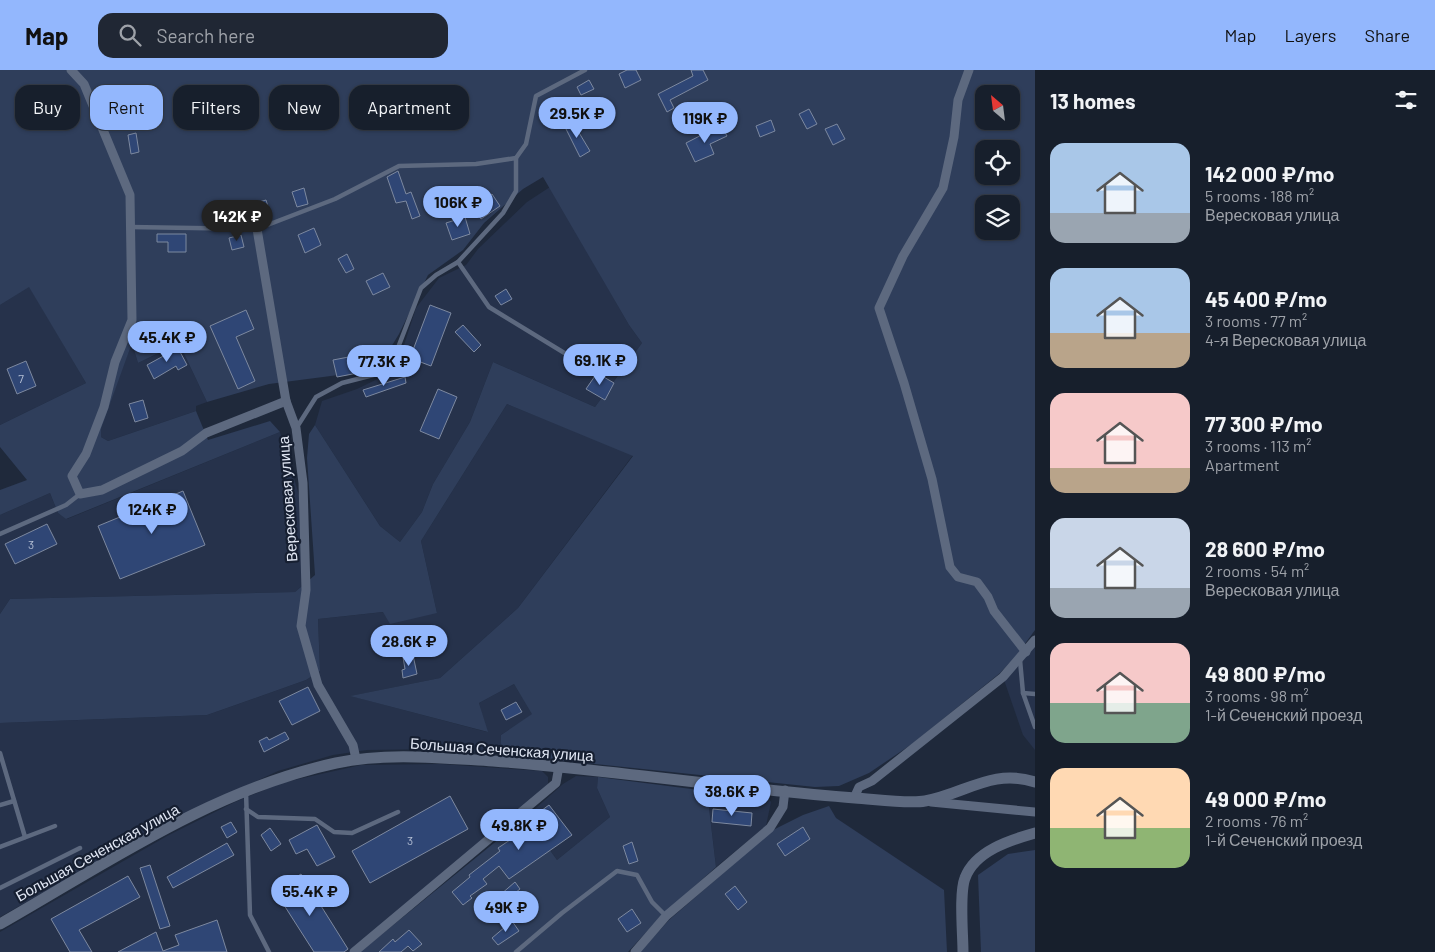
<!DOCTYPE html>
<html lang="en">
<head>
<meta charset="utf-8">
<style>
	body { margin:0; font-family:Barlow,sans-serif; background:#202734; color:#f1f3f6; height:100vh; display:flex; flex-direction:column; font-size:19px; white-space:nowrap }
	* { box-sizing:border-box; margin:0 }
	p { font-size:16px; color:#9ea2a9 }
	.icon { flex:none; width:28px; height:28px; fill:none; stroke:currentColor; stroke-width:2; stroke-linecap:round; stroke-linejoin:round }
	.map { position:relative; flex:1; overflow:hidden }
	.sheet { display:flex; flex-direction:column; background:#171f2c; width:400px }
	.sheet>* { flex:none }
	.guide { position:absolute; left:15px; top:15px; width:475px; height:45px; display:flex; gap:10px }
	.needle { width:32px; rotate:332deg }
	.tools { position:absolute; left:975px; top:15px; display:grid; gap:10px }
	.tools a { display:grid; place-items:center; width:45px; height:45px; border-radius:10px; background:#171f2c; box-shadow:0 1px 4px #0004,0 0 0 1px #363d48; font-size:25px }
	.price { position:absolute; translate:-50% -42px; padding:0 11px; border-radius:18px; background:#93b7fd; color:#111; font-size:16px; line-height:32px; filter:drop-shadow(0 1px 2px #0008) }
	.price::after { content:''; position:absolute; left:50%; top:30px; width:15px; height:11px; margin-left:-8px; background:inherit; clip-path:polygon(0 0,100% 0,50% 100%) }
	.price.on { background:#222; color:#fff }
	ul { padding:0; list-style:none }
	li { display:flex; align-items:center; gap:15px; height:125px; padding:0 15px }
	li span { display:grid; place-items:center; flex:none; width:140px; height:100px; border-radius:15px; color:#555 }
	li>.icon { margin-inline-start:auto }
	span .icon { width:60px; height:60px; fill:#fffc; stroke-width:1 }
	li b { font-size:21px }
	h2 { display:flex; justify-content:space-between; align-items:center; height:60px; padding:0 15px; font-size:21px }
	.tag { padding:0 18px; border-radius:15px; background:#171f2c; box-shadow:0 1px 4px #0004,0 0 0 1px #363d48; font-size:18px; line-height:45px }
	.tag.on { background:#93b7fd; color:#111 }
	header { display:flex; align-items:center; gap:30px; box-sizing:border-box; height:70px; padding:0 25px; background:#93b7fd; color:#111 }
	header strong { font-size:24px }
	nav { display:flex; gap:28px; margin-inline-start:auto; font-size:18px }
	.search { width:350px; height:45px; background:#202734; display:flex; align-items:center; gap:12px; box-sizing:border-box; padding:0 18px; border-radius:15px; color:#9ea2a9; font-size:19px }
	main { display:flex; flex:1; min-height:0 }
	.map>svg:first-child { display:block }
	.built { fill:#26324b }
	.green { fill:#2f3e5b; fill-rule:evenodd }
	.building { fill:#2f4675; stroke:#7d89a0 }
	.lines { fill:none; stroke-linecap:round; stroke-linejoin:round }
	.service { stroke:#5d697f; stroke-width:4.5 }
	.minor { stroke:#5d697f; stroke-width:9 }
	.tertiary { stroke:#5d697f; stroke-width:11 }
	.labels { text-anchor:middle; dominant-baseline:central; stroke-width:4.5; stroke-linejoin:round; paint-order:stroke }
	.number-label { font-size:12px; fill:#b4bfd4 }
	.street-label { font-size:15px; fill:#e1e7f4; stroke:#161f31 }
</style>
</head>
<body>
<header>
<strong>Map</strong>
<div class="search"><svg class="icon" aria-label="search" viewBox="0 0 24 24"><circle cx="10" cy="10" r="6"/><path d="M15 15l6 6"/></svg>Search here</div>
<nav><a>Map</a><a>Layers</a><a>Share</a></nav>
</header>
<main>
<div class="map">
<svg width="1035" height="882" viewBox="0 0 1035 882">
	<rect width="100%" height="100%" fill="#1f293b"/>
	<g class="built">
		<path d="M550,117L629,255L642,273L595,337L493,292L470,352L433,414L422,442L400,472L380,456L315,355L322,331L357,319L396,300L416,238L439,208L466,195L478,179L527,132Z"/>
		<path d="M29,216L86,313L0,355V235Z"/>
		<path d="M132,272L138,293L179,273L207,332L196,336V341L108,371L101,367V358Z"/>
		<path d="M507,334L633,385L518,538L440,608L351,626L487,662L479,633L514,614L533,644L501,665L500,684L438,679L367,680L333,685L278,701L162,755L0,847V653L207,645L306,610L320,601L318,549L384,542L437,543L421,471Z"/>
		<path d="M280,362L299,425L302,516L295,522L10,529L0,544V445L50,423L58,443L67,449Z"/>
		<path d="M1035,570V680L1023,665L1003,607Z"/>
		<path d="M440,694L542,701L548,707V714L522,740L350,882H0V862L167,766L235,732L281,713L361,695Z"/>
		<path d="M576,706L598,707L597,718L610,747L557,790L526,747L563,714Z"/>
		<path d="M707,721L767,726L771,732L766,756L716,797Z"/>
	</g>
	<g class="green">
		<path d="M0,0H1035V560L1016,586L1000,603L912,674L869,703L839,716L815,717L500,684L501,665L532,644L514,614L479,633L488,662L350,626L440,608L518,538L633,386L507,334L421,471L437,543L390,554L383,542L318,549L320,601L306,610L207,645L0,653V544L10,529L295,522L315,505L307,388L309,364L315,355L380,456L400,472L422,442L433,414L470,352L493,292L595,337L642,273L629,255L543,107L523,119L484,153L463,180L428,205L399,264L377,300L269,314L207,332L179,273L138,293L132,273L101,359V367L108,371L196,341L208,370L270,351L280,362L66,449L58,443L50,423L0,445V420L27,410L0,377V355L86,313L29,217L0,235ZM984,24H1011V51H984ZM984,79H1011V106H984ZM984,134H1011V161H984Z"/>
		<path d="M598,707L707,721L716,797L661,846L628,882H360L526,747L557,790L610,747L597,718Z"/>
		<path d="M829,736L836,748L944,820L947,882H640L669,850L773,760L803,745Z"/>
		<path d="M1035,780V882H981L978,805L1008,784Z"/>
	</g>
	<g class="building">
		<path d="M627,0H636L641,10L625,18L619,4Z"/>
		<path d="M691,0H703L708,10L670,30L674,38L667,42L658,24L693,6Z"/>
		<path d="M589,10L594,19L581,25L577,17Z"/>
		<path d="M809,39L817,54L807,59L799,44Z"/>
		<path d="M771,50L775,61L760,67L756,56Z"/>
		<path d="M572,51L590,81L580,87L564,55Z"/>
		<path d="M837,54L845,69L833,75L825,59Z"/>
		<path d="M721,55L727,66L710,74L714,84L695,92L686,73Z"/>
		<path d="M136,63L139,82L131,84L128,65Z"/>
		<path d="M398,101L406,124L411,122L420,146L412,149L406,131L396,133L387,107Z"/>
		<path d="M304,118L308,134L297,137L292,122Z"/>
		<path d="M492,124L500,136L481,149L473,138Z"/>
		<path d="M266,130L270,143L256,147L252,134Z"/>
		<path d="M465,147L470,164L452,170L446,153Z"/>
		<path d="M314,158L321,175L305,183L298,165Z"/>
		<path d="M157,164H186V182H168V172H157Z"/>
		<path d="M241,165L244,177L232,180L229,168Z"/>
		<path d="M347,184L354,199L346,203L338,189Z"/>
		<path d="M383,203L390,217L373,225L366,211Z"/>
		<path d="M506,219L512,229L501,235L495,226Z"/>
		<path d="M430,235L451,243L431,296L410,288Z"/>
		<path d="M246,240L254,259L236,267L255,311L238,319L210,256Z"/>
		<path d="M463,255L481,275L474,282L455,262Z"/>
		<path d="M178,278L187,295L178,300L176,296L154,309L147,295Z"/>
		<path d="M359,285L363,302L337,307L333,290Z"/>
		<path d="M26,291L36,316L17,324L7,299Z"/>
		<path d="M597,303L614,313L605,330L586,319Z"/>
		<path d="M405,307L406,313L366,327L363,320Z"/>
		<path d="M438,319L457,327L439,369L420,361Z"/>
		<path d="M143,330L148,348L135,352L129,334Z"/>
		<path d="M183,421L205,475L120,509L98,456Z"/>
		<path d="M47,454L57,474L15,494L5,474Z"/>
		<path d="M413,585L417,604L403,608L402,600L405,599L403,587Z"/>
		<path d="M308,617L320,641L292,655L279,631Z"/>
		<path d="M516,632L522,642L506,650L501,640Z"/>
		<path d="M285,662L289,669L264,682L259,671L267,667L269,670Z"/>
		<path d="M450,726L468,759L370,813L352,781Z"/>
		<path d="M549,735L572,765L509,809L499,796L483,809L487,814L470,826L472,828L463,835L452,822L470,807L469,805L500,781L498,778L513,768L510,764Z"/>
		<path d="M713,739L752,743L751,756L712,752Z"/>
		<path d="M231,752L237,762L227,768L221,757Z"/>
		<path d="M317,755L335,787L317,796L307,779L296,784L289,770Z"/>
		<path d="M803,757L810,769L785,786L777,774Z"/>
		<path d="M270,758L281,774L271,781L261,765Z"/>
		<path d="M632,772L638,791L629,794L623,776Z"/>
		<path d="M227,773L234,785L173,818L167,807Z"/>
		<path d="M150,795L170,856L160,859L140,798Z"/>
		<path d="M301,804L348,879L344,882H314L275,821Z"/>
		<path d="M128,806L140,827L79,860L92,882H70L51,849Z"/>
		<path d="M515,812L520,819L505,831L500,825Z"/>
		<path d="M735,816L747,832L738,840L725,824Z"/>
		<path d="M632,839L641,853L627,862L618,849Z"/>
		<path d="M217,850L227,882H118L156,862L163,881L179,875L175,865Z"/>
		<path d="M512,851L519,861L498,875L492,868Z"/>
		<path d="M409,860L422,874L413,881L408,876L401,882H379L393,869L395,872Z"/>
	</g>
	<g class="lines">
		<g class="service">
			<path d="M130,157L257,159L335,129L399,96L476,94L516,88"/>
			<path d="M458,192L489,237L594,301"/>
			<path d="M297,357L316,327L342,313L389,301L421,218L436,205L458,192L503,143L516,121V88L526,74L536,26L585,0"/>
			<path d="M0,464L66,435L80,424"/>
			<path d="M1020,590L1023,623L1035,657"/>
			<path d="M1023,623L1035,624"/>
			<path d="M0,683L25,767"/>
			<path d="M246,722L250,845L269,882"/>
			<path d="M0,735L14,731"/>
			<path d="M246,739L258,747L315,749L334,762L352,763L398,742"/>
			<path d="M0,777L55,756"/>
			<path d="M0,818L80,778"/>
			<path d="M516,882L562,843L617,801L637,805L652,832L666,846"/>
		</g>
		<g class="minor">
			<path d="M71,0L84,14L130,125L132,250L115,292L104,337L86,384L72,406L80,424L102,420L182,381L206,363L286,331"/>
			<path d="M969,0L958,30L954,67L943,118L903,186L879,238L904,313L932,409L950,497L958,507L977,512L988,527L994,541L1026,582"/>
			<path d="M257,159L286,331L296,358L303,413L306,520L301,556L318,615L353,675L356,689"/>
			<path d="M854,728L859,717L872,711L1003,607L1035,570"/>
			<path d="M931,732L1035,742"/>
			<path d="M354,882L556,713L559,696"/>
			<path d="M635,882L666,846L770,758L783,737L785,720"/>
		</g>
		<g class="tertiary">
			<path d="M0,854C107,793 214,719 336,693C387,682 442,688 493,691C614,700 734,719 855,728C873,729 908,734 925,731C965,724 992,698 1035,712"/>
			<path d="M963,882C963,864 959,823 965,808C975,781 1010,770 1035,763"/>
		</g>
	</g>
	<g class="labels">
		<g class="number-label">
			<text x="21" y="308">7</text>
			<text x="31" y="474">3</text>
			<text x="410" y="770">3</text>
		</g>
		<g class="street-label">
			<text transform="translate(287 429) rotate(-94)">Вересковая улица</text>
			<text transform="translate(502 679) rotate(4)">Большая Сеченская улица</text>
			<text transform="translate(97 782) rotate(-29)">Большая Сеченская улица</text>
		</g>
	</g>
</svg>
<div class="tools">
<a><svg class="needle" viewBox="-14 -14 28 28"><path d="M0-13l5 13h-10z" fill="#e53935"/><path d="M0 13l5-13h-10z" fill="#9ea2a9"/></svg></a>
<a><svg class="icon" aria-label="locate" viewBox="0 0 24 24"><circle cx="12" cy="12" r="6"/><path d="M12 2v4M12 18v4M2 12h4M18 12h4"/></svg></a>
<a><svg class="icon" aria-label="layers" viewBox="0 0 24 24"><path d="M12 4l9 5-9 5-9-5zM3 14l9 5 9-5"/></svg></a>
</div>
<b class="price" style="left:577px;top:69px">29.5K ₽</b>
<b class="price" style="left:705px;top:74px">119K ₽</b>
<b class="price" style="left:458px;top:158px">106K ₽</b>
<b class="price on" style="left:237px;top:172px">142K ₽</b>
<b class="price" style="left:167px;top:293px">45.4K ₽</b>
<b class="price" style="left:600px;top:316px">69.1K ₽</b>
<b class="price" style="left:384px;top:317px">77.3K ₽</b>
<b class="price" style="left:152px;top:465px">124K ₽</b>
<b class="price" style="left:409px;top:597px">28.6K ₽</b>
<b class="price" style="left:732px;top:747px">38.6K ₽</b>
<b class="price" style="left:519px;top:781px">49.8K ₽</b>
<b class="price" style="left:310px;top:847px">55.4K ₽</b>
<b class="price" style="left:506px;top:863px">49K ₽</b>
<div class="guide">
<a class="tag">Buy</a>
<a class="tag on">Rent</a>
<a class="tag">Filters</a>
<a class="tag">New</a>
<a class="tag">Apartment</a>
</div>
</div>
<section class="sheet">
<h2>13 homes<svg class="icon" aria-label="filters" viewBox="0 0 24 24"><path d="M4 7h16M4 17h16"/><circle cx="9" cy="7" r="2"/><circle cx="15" cy="17" r="2"/></svg></h2>
<ul>
<li><span style="background:linear-gradient(#a9c7e8 70%,#9aa5b1 0)"><svg class="icon" aria-label="home" viewBox="0 0 24 24"><path d="M3 11l9-7 9 7M6 9v11h12V9"/></svg></span><div><b>142 000 ₽/mo</b><p>5 rooms · 188 m²</p><p>Вересковая улица</p></div></li>
<li><span style="background:linear-gradient(#a9c7e8 65%,#b9a48a 0)"><svg class="icon" aria-label="home" viewBox="0 0 24 24"><path d="M3 11l9-7 9 7M6 9v11h12V9"/></svg></span><div><b>45 400 ₽/mo</b><p>3 rooms · 77 m²</p><p>4-я Вересковая улица</p></div></li>
<li><span style="background:linear-gradient(#f6c9c9 75%,#b9a48a 0)"><svg class="icon" aria-label="home" viewBox="0 0 24 24"><path d="M3 11l9-7 9 7M6 9v11h12V9"/></svg></span><div><b>77 300 ₽/mo</b><p>3 rooms · 113 m²</p><p>Apartment</p></div></li>
<li><span style="background:linear-gradient(#c9d6e8 70%,#9aa5b1 0)"><svg class="icon" aria-label="home" viewBox="0 0 24 24"><path d="M3 11l9-7 9 7M6 9v11h12V9"/></svg></span><div><b>28 600 ₽/mo</b><p>2 rooms · 54 m²</p><p>Вересковая улица</p></div></li>
<li><span style="background:linear-gradient(#f6c9c9 60%,#7fa58c 0)"><svg class="icon" aria-label="home" viewBox="0 0 24 24"><path d="M3 11l9-7 9 7M6 9v11h12V9"/></svg></span><div><b>49 800 ₽/mo</b><p>3 rooms · 98 m²</p><p>1-й Сеченский проезд</p></div></li>
<li><span style="background:linear-gradient(#ffd9b3 60%,#8fb573 0)"><svg class="icon" aria-label="home" viewBox="0 0 24 24"><path d="M3 11l9-7 9 7M6 9v11h12V9"/></svg></span><div><b>49 000 ₽/mo</b><p>2 rooms · 76 m²</p><p>1-й Сеченский проезд</p></div></li>
</ul>
</section>
</main>
</body>
</html>
